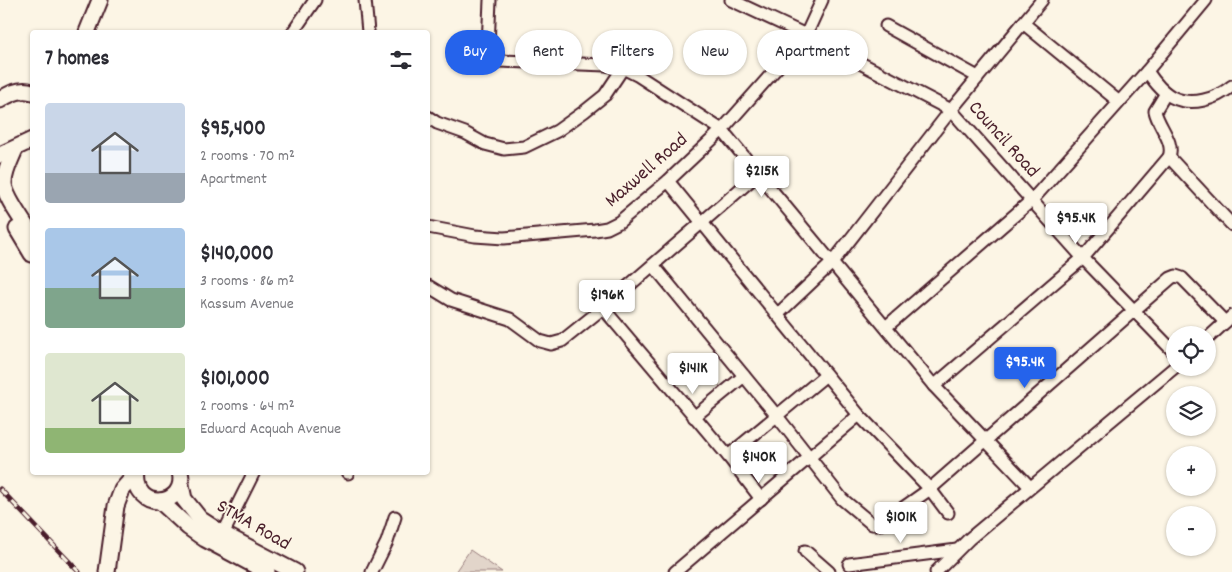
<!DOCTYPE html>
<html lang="en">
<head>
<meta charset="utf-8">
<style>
	body { margin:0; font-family:Dekko,sans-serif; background:#f7f7f7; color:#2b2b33; height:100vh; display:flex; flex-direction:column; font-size:19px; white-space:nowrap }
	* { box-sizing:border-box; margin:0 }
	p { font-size:16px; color:#7c7c81 }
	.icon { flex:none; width:28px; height:28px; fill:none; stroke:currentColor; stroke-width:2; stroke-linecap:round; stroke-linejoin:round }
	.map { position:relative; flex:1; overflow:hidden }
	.panel { position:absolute; left:30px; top:30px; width:400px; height:445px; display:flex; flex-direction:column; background:#fff; border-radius:5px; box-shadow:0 1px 4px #0004 }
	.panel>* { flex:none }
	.guide { position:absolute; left:445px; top:30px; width:475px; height:45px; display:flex; gap:10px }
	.buttons { position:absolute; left:1166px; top:326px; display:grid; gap:10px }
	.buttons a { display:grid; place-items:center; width:50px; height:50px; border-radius:50%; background:#fff; box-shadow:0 1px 4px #0004; font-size:25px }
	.price { position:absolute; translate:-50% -42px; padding:0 11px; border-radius:5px; background:#fff; color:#222; font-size:16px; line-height:32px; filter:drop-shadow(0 1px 2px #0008) }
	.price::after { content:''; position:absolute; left:50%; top:30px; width:15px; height:11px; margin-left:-8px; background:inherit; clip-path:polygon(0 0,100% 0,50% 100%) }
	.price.on { background:#2563eb; color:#fff }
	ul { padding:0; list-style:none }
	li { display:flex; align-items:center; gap:15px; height:125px; padding:0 15px }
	li span { display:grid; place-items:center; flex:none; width:140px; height:100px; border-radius:5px; color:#555 }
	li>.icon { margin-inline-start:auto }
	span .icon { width:60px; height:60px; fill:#fffc; stroke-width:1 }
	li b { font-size:21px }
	h2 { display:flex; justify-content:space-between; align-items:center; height:60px; padding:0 15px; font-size:21px }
	.pill { padding:0 18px; border-radius:22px; background:#fff; box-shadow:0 1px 4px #0004; font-size:18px; line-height:45px }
	.pill.on { background:#2563eb; color:#fff }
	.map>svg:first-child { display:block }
	.green { fill:#e2d5ca; stroke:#967a7a }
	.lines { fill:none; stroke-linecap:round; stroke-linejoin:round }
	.street-casing { stroke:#4a1f2b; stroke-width:15 }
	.secondary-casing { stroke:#4a1f2b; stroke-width:19 }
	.street { stroke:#fcf5e5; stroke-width:11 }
	.secondary { stroke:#fcf5e5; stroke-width:15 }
	.rail-casing { stroke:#4a1f2b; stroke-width:5 }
	.rail { stroke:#fcf5e5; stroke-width:3; stroke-dasharray:9; stroke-linecap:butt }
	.labels { text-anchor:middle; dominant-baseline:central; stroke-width:4; stroke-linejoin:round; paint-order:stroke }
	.street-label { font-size:20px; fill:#4a1f2b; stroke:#fcf5e5 }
</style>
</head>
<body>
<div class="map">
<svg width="1232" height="572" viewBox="0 0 1232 572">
	<rect width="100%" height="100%" fill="#fcf5e5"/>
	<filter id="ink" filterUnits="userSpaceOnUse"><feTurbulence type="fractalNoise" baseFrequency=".02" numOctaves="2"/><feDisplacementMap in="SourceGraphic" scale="10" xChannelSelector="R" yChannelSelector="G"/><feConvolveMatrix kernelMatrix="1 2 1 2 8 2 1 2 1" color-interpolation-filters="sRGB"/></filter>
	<g filter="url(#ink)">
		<path class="green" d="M470,550L502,572H455Z"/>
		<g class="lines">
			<g class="street-casing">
				<g id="street">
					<path d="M365,0L368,32"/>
					<path d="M490,0L488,46L490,56L499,61L606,65L623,68L637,75L722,130L934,386L1030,487"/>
					<path d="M731,0L806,35L951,110L1083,258L1175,353"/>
					<path d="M1023,23L1118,101"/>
					<path d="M886,26L978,77"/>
					<path d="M293,32L315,0"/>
					<path d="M1147,71C1153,80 1162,92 1172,97C1192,107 1216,99 1232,86"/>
					<path d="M428,117L437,123L465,133L485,144L504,149L524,147L557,131L585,111L605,95L623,68"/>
					<path d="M1169,157L1232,225"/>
					<path d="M668,181L859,415L930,489L948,513"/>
					<path d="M428,227L475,236L504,238L595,230L607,228L619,222L668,181L722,130L806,35L822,0"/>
					<path d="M653,265L777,416L842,499L872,524H880L886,520L930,489L1171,278L1176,276L1182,278L1225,322"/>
					<path d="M428,286L451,300L510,319L540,341L551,344L562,341L603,308L759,173"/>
					<path d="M603,308L728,456L761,499"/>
					<path d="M777,315L832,263L951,110L1042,0"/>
					<path d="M886,327L1032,200L1147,71L1206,0"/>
					<path d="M1208,338L1232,316"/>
					<path d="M934,386L1083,258L1169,157C1175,142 1158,126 1155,111L1166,93"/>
					<path d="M694,417L744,376"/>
					<path d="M728,456L826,375"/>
					<path d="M347,472L348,473"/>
					<path d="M223,534L254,472"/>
					<path d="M805,551L829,572"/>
					<path d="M849,564L957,550"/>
					<path d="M372,572L387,542L395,517"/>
					<path d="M675,572L859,415"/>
					<path d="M936,572L969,539L1175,367"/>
				</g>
			</g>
			<g class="secondary-casing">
				<g id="secondary">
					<path d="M87,32L100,0"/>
					<path d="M0,100C10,93 21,88 32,92"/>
					<path d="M15,149C11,160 4,171 4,183C4,197 25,223 32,236"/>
					<path d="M0,155L32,140"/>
					<path d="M17,229L32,254"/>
					<path d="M137,472C131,513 189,508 180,472"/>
					<path d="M181,485L184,499L200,519L223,534L295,572"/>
					<path d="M160,501L188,527L205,539L267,572"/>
					<path d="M107,572L116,506L122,490L136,474"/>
				</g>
			</g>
			<use href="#street" class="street"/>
			<use href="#secondary" class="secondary"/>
			<g class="rail-casing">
				<path id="rail" d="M0,489L79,572"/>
			</g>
			<use href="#rail" class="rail"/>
		</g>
	</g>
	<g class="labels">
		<g class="street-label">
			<text transform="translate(1003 140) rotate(48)">Council Road</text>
			<text transform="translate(647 171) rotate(-41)">Maxwell Road</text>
			<text transform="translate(253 526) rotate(30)">STMA Road</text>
		</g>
	</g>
</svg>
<div class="buttons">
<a><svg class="icon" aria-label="locate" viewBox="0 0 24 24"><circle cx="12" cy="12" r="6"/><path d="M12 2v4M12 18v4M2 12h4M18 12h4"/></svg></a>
<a><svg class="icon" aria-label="layers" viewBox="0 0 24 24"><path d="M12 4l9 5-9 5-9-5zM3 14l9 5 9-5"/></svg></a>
<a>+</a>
<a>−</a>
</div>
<b class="price" style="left:762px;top:198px">$215K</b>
<b class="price" style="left:1076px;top:245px">$95.4K</b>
<b class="price" style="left:607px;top:322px">$196K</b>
<b class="price on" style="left:1025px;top:389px">$95.4K</b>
<b class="price" style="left:693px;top:395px">$141K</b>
<b class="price" style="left:759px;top:484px">$140K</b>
<b class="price" style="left:901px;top:544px">$101K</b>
<div class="guide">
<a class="pill on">Buy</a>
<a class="pill">Rent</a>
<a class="pill">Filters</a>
<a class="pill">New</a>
<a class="pill">Apartment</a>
</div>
<section class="panel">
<h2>7 homes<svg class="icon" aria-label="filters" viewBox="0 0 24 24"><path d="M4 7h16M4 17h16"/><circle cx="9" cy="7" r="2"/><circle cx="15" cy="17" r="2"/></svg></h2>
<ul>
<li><span style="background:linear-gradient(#c9d6e8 70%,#9aa5b1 0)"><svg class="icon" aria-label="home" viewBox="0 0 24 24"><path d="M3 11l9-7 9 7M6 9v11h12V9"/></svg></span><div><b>$95,400</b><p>2 rooms · 70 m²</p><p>Apartment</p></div></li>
<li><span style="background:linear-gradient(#a9c7e8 60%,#7fa58c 0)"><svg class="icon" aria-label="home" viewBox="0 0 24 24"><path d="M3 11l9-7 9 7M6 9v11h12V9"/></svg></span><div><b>$140,000</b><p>3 rooms · 86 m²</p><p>Kassum Avenue</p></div></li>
<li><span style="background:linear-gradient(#dfe7d0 75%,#8fb573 0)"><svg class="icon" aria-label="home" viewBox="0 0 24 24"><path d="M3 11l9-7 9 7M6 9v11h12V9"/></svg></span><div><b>$101,000</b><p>2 rooms · 64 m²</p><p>Edward Acquah Avenue</p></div></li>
</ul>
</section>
</div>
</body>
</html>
